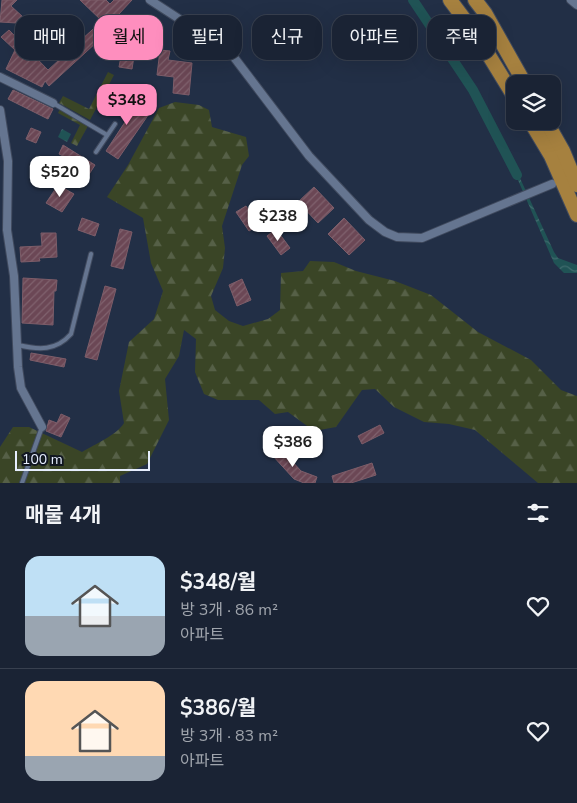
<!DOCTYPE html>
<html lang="ko">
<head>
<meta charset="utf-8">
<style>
	body { margin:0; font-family:"Nunito Sans","Noto Sans KR",sans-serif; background:#232b3c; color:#f1f3f6; height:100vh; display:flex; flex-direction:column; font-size:19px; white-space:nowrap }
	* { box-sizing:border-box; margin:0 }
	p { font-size:16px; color:#9fa4ac }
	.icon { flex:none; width:28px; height:28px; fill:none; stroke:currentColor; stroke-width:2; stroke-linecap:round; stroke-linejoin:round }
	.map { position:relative; height:483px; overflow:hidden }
	.sheet { display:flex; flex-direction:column; background:#1a2334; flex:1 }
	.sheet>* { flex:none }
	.guide { position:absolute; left:15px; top:15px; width:548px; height:45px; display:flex; gap:10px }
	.tools { position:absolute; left:506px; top:75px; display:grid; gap:10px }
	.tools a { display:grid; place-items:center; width:55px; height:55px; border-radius:10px; background:#1a2334; box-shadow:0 5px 20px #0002,0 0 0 1px #38404f; font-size:25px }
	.scale { position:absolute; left:15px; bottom:12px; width:135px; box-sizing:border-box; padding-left:5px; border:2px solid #e6eefe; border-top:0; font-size:14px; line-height:18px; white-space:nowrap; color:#e6eefe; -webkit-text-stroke:4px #111721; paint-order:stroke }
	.price { position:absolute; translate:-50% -42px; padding:0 11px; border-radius:10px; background:#fff; color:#222; font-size:16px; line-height:32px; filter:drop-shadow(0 1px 2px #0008) }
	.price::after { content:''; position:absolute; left:50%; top:30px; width:15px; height:11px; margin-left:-8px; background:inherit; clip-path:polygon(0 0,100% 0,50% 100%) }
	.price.on { background:#fe8ebe; color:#111 }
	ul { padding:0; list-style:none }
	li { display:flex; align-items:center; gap:15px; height:125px; padding:0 25px }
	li+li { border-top:1px solid #38404f }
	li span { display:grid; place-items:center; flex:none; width:140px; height:100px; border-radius:15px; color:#555 }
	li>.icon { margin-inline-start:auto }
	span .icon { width:60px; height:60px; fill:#fffc; stroke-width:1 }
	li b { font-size:21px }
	h2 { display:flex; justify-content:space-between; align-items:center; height:60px; padding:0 25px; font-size:21px }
	.chip { padding:0 18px; border-radius:15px; background:#1a2334; box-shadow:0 5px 20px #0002,0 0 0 1px #38404f; font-size:18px; line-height:45px }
	.chip.on { background:#fe8ebe; color:#111 }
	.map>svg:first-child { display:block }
	.forest { fill:url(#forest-firs) }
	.water { fill:url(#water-waves) }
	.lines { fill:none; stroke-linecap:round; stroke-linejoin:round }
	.canal { stroke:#205355; stroke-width:10 }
	.building { fill:url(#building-hatch); stroke:#7d5d69 }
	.lane-casing { stroke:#404a5e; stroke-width:6 }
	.street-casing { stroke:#404a5e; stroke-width:10 }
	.highway-casing { stroke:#404a5e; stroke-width:16 }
	.lane { stroke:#657590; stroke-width:4 }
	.street { stroke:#657590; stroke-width:8 }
	.highway { stroke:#a6813f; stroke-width:14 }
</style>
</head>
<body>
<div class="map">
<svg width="577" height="483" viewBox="0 0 577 483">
	<defs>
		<pattern id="forest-firs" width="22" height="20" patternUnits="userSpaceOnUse" patternTransform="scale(1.25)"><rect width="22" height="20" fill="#3a4526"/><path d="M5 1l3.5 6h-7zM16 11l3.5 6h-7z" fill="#566047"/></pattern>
		<pattern id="water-waves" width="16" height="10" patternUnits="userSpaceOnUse" patternTransform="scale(1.25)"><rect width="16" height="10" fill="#205355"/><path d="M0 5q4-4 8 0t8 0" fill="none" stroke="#406c6e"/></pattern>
		<pattern id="building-hatch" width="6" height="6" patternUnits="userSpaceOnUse" patternTransform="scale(1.25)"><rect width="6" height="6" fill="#6b4755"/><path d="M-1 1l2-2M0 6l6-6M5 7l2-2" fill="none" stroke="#80626e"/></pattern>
	</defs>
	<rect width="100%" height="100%" fill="#222f46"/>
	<g class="forest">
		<path d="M108,72L114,75L90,120L59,103L63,96L89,109Z"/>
		<path d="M175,102L199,105L209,110L212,127L246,137L249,156L242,165L222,226L225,248L223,268L211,296L215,310L229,321L243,326L268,319L280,310L281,273L303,271L310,261L334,262L356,271L395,281L431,295L478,332L531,360L561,390L577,396V483H538L475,430L449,424L424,422L394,407L375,389L362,390L336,427L314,431L288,412L275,414L259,400H218L204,394L195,372L196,339L184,330L179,356L165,379L169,420L147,464L120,476V483H0V447L13,427H29L82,452C95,444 117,435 124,423L119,391L129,342L154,319L163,291L151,263L143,218L107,197L128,165L159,108Z"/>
		<path d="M60,109L89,124L77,146L71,143L80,125L58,113Z"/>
	</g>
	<g class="water">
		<path d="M62,129L71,134L67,142L58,137Z"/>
		<path d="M513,163L554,252L558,258L577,265V273H564L554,263L511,164Z"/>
	</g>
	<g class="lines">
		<path class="canal" d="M413,0L473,90L517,175"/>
	</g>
	<g class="building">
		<path d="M2,0H17L11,6L23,17L17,23L0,22Z"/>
		<path d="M80,0H106L110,4L114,0H132L118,15L123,19L111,31L110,30L49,86L45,81L42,87L6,69L15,50L1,37L9,30L48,70L102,21Z"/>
		<path d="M126,29L138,31L132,69L119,67Z"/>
		<path d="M176,35L203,41L206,43L204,50L175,43Z"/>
		<path d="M160,50L170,51L168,60L192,63L189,95L173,93L174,77L157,75Z"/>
		<path d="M13,90L53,109L48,119L8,99Z"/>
		<path d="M116,97L139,113L146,104L153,108L118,159L106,151L127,119L110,107Z"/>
		<path d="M31,128L41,132L36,143L26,139Z"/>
		<path d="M63,145L95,165L88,176L69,163L71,160L59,154Z"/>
		<path d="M58,185L74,194L62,212L46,203Z"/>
		<path d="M314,187L334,208L318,223L298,202Z"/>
		<path d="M246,206L259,225L249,231L236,212Z"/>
		<path d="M82,218L99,224L95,236L78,230Z"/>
		<path d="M344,218L365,240L349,255L328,234Z"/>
		<path d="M120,229L132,232L123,269L111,266Z"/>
		<path d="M276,229L290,248L281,255L267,236Z"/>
		<path d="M41,233H56L57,257L39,258L40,261L21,262L20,247L42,246Z"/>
		<path d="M23,278L57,280L56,291H54L53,325L22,323Z"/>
		<path d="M242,279L251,300L237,306L229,285Z"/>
		<path d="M105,286L116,289L97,360L85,357Z"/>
		<path d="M31,353L66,359L64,367L30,360Z"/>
		<path d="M61,414L70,418L61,437L46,431L49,420L57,423Z"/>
		<path d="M380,425L384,433L362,444L358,436Z"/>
		<path d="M280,448L301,471L317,477L315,483H304L294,479L272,455Z"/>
		<path d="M372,463L376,475L351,483H334L332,476Z"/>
	</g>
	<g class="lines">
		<g class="lane-casing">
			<g id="lane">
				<path d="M53,103L107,135"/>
				<path d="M96,152L115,124"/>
				<path d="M18,345C39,350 56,351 71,334L91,254"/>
				<path d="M22,483L42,427"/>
			</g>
		</g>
		<g class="street-casing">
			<g id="street">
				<path d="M150,0L230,52L309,156L369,220L385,232L397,237L422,238L552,184"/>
				<path d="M571,0L577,5"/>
				<path d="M0,77L53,103"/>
				<path d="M0,110L8,161L7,230L14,276L18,367L21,388L42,427"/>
			</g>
		</g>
		<g class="highway-casing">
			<g id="highway">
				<path d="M450,0L477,36L515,98"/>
				<path d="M475,0L485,13L525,84"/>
				<path d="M530,121L551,156L577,215"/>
				<path d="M546,121L563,151L577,185"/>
			</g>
		</g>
		<use href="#lane" class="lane"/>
		<use href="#street" class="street"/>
		<use href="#highway" class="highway"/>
	</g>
</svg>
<div class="tools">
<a><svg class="icon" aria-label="layers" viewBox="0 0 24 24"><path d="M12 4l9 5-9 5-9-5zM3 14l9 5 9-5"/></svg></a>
</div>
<div class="scale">100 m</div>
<b class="price on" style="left:127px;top:126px">$348</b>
<b class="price" style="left:60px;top:198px">$520</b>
<b class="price" style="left:278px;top:242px">$238</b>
<b class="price" style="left:293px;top:468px">$386</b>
<div class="guide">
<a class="chip">매매</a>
<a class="chip on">월세</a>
<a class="chip">필터</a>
<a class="chip">신규</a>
<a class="chip">아파트</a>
<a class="chip">주택</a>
</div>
</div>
<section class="sheet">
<h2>매물 4개<svg class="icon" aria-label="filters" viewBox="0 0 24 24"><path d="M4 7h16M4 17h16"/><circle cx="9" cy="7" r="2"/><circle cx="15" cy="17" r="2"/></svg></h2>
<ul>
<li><span style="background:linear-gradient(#bfe0f5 60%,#9aa5b1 0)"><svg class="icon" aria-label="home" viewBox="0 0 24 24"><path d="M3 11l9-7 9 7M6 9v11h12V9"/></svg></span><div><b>$348/월</b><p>방 3개 · 86 m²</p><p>아파트</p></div><svg class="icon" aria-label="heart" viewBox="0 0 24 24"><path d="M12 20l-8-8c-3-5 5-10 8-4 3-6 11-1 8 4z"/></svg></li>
<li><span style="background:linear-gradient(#ffd9b3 75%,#9aa5b1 0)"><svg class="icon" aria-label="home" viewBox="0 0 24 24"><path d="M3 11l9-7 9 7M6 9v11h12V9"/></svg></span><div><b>$386/월</b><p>방 3개 · 83 m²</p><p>아파트</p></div><svg class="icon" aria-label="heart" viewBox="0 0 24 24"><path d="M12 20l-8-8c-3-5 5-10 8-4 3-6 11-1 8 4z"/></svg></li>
</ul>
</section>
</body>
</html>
